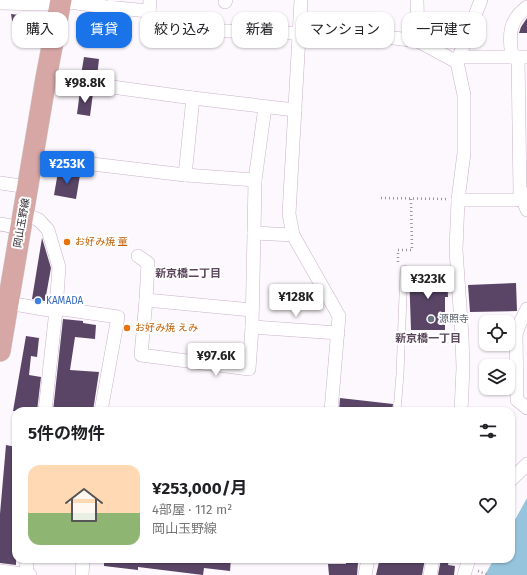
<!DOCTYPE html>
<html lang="ja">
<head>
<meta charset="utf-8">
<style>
	body { margin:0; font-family:"Fira Sans","Noto Sans JP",sans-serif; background:#f2f2f2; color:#202124; height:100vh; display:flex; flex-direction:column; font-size:15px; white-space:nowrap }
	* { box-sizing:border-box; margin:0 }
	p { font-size:13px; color:#757577 }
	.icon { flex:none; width:22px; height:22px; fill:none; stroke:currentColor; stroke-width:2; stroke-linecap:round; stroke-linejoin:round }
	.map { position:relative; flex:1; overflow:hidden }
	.drawer { position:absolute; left:12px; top:407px; width:503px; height:156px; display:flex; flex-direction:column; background:#fff; border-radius:12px; box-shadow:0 1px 3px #0004 }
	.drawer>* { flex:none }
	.hud { position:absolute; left:12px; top:12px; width:503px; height:36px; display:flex; gap:8px }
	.buttons { position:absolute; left:479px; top:315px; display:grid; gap:8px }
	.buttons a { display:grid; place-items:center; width:36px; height:36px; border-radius:8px; background:#fff; box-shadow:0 1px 3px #0004; font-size:20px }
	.price { position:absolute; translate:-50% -34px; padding:0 9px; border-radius:4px; background:#fff; color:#222; font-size:13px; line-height:26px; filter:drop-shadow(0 1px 2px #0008) }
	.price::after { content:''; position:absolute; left:50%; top:24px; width:12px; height:9px; margin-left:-6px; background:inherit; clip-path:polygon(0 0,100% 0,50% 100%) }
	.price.selected { background:#1a73e8; color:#fff }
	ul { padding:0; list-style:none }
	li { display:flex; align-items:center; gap:12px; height:100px; padding:0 16px }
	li+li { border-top:1px solid #e0e0e0 }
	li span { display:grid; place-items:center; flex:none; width:112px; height:80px; border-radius:12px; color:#555 }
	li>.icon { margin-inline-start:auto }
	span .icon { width:48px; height:48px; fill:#fffc; stroke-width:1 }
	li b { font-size:17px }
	h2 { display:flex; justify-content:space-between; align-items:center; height:48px; padding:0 16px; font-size:17px }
	.chip { padding:0 14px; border-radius:12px; background:#fff; box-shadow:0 1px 3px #0004; font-size:14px; line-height:36px }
	.chip.selected { background:#1a73e8; color:#fff }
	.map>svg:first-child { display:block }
	.water { fill:#95c4dc }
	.building { fill:#5a4566 }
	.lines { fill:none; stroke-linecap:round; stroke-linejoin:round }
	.service-casing { stroke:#c9b2ca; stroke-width:8 }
	.minor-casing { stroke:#c9b2ca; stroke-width:14 }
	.primary-casing { stroke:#d6d4d6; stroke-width:22 }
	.path { stroke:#9a939b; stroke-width:2.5; stroke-dasharray:1 3; stroke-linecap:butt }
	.service { stroke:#fff; stroke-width:7 }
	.minor { stroke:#fff; stroke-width:13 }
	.primary { stroke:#d7a7a6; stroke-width:21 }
	.food-dot { fill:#e8710a; stroke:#fff; stroke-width:1.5 }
	.shop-dot { fill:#3f7fe0; stroke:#fff; stroke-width:1.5 }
	.worship-dot { fill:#6b7280; stroke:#fff; stroke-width:1.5 }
	.labels { text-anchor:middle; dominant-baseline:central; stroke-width:4; stroke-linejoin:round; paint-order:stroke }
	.street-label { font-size:10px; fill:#302731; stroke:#fff }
	.food-label { font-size:10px; fill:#c56008; stroke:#fff; text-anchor:start }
	.shop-label { font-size:10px; fill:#366cbe; stroke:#fff; text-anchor:start }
	.worship-label { font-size:10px; fill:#5b616d; stroke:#fff; text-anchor:start }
	.neighbourhood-label { font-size:11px; font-weight:bold; fill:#59455a; stroke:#fff }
</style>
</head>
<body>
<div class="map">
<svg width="527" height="575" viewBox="0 0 527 575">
	<rect width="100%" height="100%" fill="#fdf8fd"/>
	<path class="water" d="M527,498V575H485L494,559H511V527Z"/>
	<g class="building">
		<path d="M94,13L114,16L110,37L90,32Z"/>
		<path d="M11,14L36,17L33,42L15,39Z"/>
		<path d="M527,18V33H519L521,27Z"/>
		<path d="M84,57L99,59L97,77L81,75Z"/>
		<path d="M80,91L93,93L90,116L77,114Z"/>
		<path d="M58,172L80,175L76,199L54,195Z"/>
		<path d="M42,238L51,268L45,301L32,299Z"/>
		<path d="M447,271L448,297H445V330H411L409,272Z"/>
		<path d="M516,283L517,311L470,312L468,285Z"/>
		<path d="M63,319L83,321V323L96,325L95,339L75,337L70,370L99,372L93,411H53Z"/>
		<path d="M26,336L39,338L37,357L31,356L29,375L41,377L37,411H13Z"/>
		<path d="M340,398L393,404L392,411H339Z"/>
		<path d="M6,445L16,447V565L0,563V514Z"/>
		<path d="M104,559H231L230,571L204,568L203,575L138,567V570L104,566Z"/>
		<path d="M384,559H425L422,575H376L379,562L383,563Z"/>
		<path d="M441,559H449L448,565L455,566L454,575H438Z"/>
		<path d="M346,562L358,563L357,575H329L328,564H346Z"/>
	</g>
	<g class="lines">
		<g class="service-casing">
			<path id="service" d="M397,411L400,374L404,269"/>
		</g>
		<g class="minor-casing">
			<g id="minor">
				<path d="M150,0L148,26L170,29L378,36L418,41L457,62"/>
				<path d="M301,0L289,214L293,235L339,316L331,411"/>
				<path d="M417,0L418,41"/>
				<path d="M225,2L226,0"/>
				<path d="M0,3L42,4L61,1L107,7L149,11"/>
				<path d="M459,57H527"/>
				<path d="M512,57C509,36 508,21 527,7"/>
				<path d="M518,57L520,192L527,210"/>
				<path d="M46,78L193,98L295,110"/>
				<path d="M265,107L255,180L254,233L293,235"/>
				<path d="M33,157L185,175L255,180"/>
				<path d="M185,175L193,98"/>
				<path d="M0,183L28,187"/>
				<path d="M458,200H516L527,194"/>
				<path d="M23,213L39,220L48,230L59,267L56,310L45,411"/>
				<path d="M0,224L21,228"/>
				<path d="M138,256L148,263L146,300L141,355L249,369L252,327L254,233"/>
				<path d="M146,300L252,310"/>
				<path d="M8,303L49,310L63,309L118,317L101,411"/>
				<path d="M527,309L519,325L516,335L517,400L527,408"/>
				<path d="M252,327L338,333"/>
				<path d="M461,411L463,368L462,337L456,250L458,200L464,153V95L457,62L481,0"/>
				<path d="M511,480L527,464"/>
				<path d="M0,571L30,575"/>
				<path d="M26,574L27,559"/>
				<path d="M82,575L83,559"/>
				<path d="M365,575L368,559"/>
				<path d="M430,575L433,559"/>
				<path d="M464,575L469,559"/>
			</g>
		</g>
		<g class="primary-casing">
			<path id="primary" d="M0,351L46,78L61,0"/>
		</g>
		<g class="path">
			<path d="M381,198L446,199"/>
			<path d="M398,262V250H412L411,199"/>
			<path d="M478,571L489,575"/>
		</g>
		<use href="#service" class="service"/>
		<use href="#minor" class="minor"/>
		<use href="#primary" class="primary"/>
	</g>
	<g class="food-dot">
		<circle cx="67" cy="242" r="4"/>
		<circle cx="127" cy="328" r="4"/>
	</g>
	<circle class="shop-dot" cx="38" cy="301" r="4"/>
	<circle class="worship-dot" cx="431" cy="319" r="4"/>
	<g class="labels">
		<g class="street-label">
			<text transform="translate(22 223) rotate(-80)">岡山玉野線</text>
		</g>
		<g class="food-label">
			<text x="75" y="242">お好み焼 童</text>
			<text x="135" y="328">お好み焼 えみ</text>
		</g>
		<g class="shop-label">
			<text x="46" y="301">KAMADA</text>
		</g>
		<g class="worship-label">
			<text x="439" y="319">源照寺</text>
		</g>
		<g class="neighbourhood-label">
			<text x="188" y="273">新京橋二丁目</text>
			<text x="428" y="338">新京橋一丁目</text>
		</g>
	</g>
</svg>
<div class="buttons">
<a><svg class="icon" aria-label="locate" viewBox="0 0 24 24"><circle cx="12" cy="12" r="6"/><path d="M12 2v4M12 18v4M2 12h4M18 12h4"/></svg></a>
<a><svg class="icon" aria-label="layers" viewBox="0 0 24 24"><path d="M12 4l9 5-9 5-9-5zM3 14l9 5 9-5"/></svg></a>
</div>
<b class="price" style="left:85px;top:104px">¥98.8K</b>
<b class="price selected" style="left:67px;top:185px">¥253K</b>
<b class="price" style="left:428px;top:300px">¥323K</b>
<b class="price" style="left:296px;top:318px">¥128K</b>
<b class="price" style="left:216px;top:377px">¥97.6K</b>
<div class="hud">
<a class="chip">購入</a>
<a class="chip selected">賃貸</a>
<a class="chip">絞り込み</a>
<a class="chip">新着</a>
<a class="chip">マンション</a>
<a class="chip">一戸建て</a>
</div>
<section class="drawer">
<h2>5件の物件<svg class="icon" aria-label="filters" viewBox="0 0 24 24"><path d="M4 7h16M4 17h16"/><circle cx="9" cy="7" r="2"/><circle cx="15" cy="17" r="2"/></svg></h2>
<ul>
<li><span style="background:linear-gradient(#ffd9b3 60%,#8fb573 0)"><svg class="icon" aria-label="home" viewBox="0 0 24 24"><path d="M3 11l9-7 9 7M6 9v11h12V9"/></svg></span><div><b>¥253,000/月</b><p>4部屋 · 112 m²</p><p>岡山玉野線</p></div><svg class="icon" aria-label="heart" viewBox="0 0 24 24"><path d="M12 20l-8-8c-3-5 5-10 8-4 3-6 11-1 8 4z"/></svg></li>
</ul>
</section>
</div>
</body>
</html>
